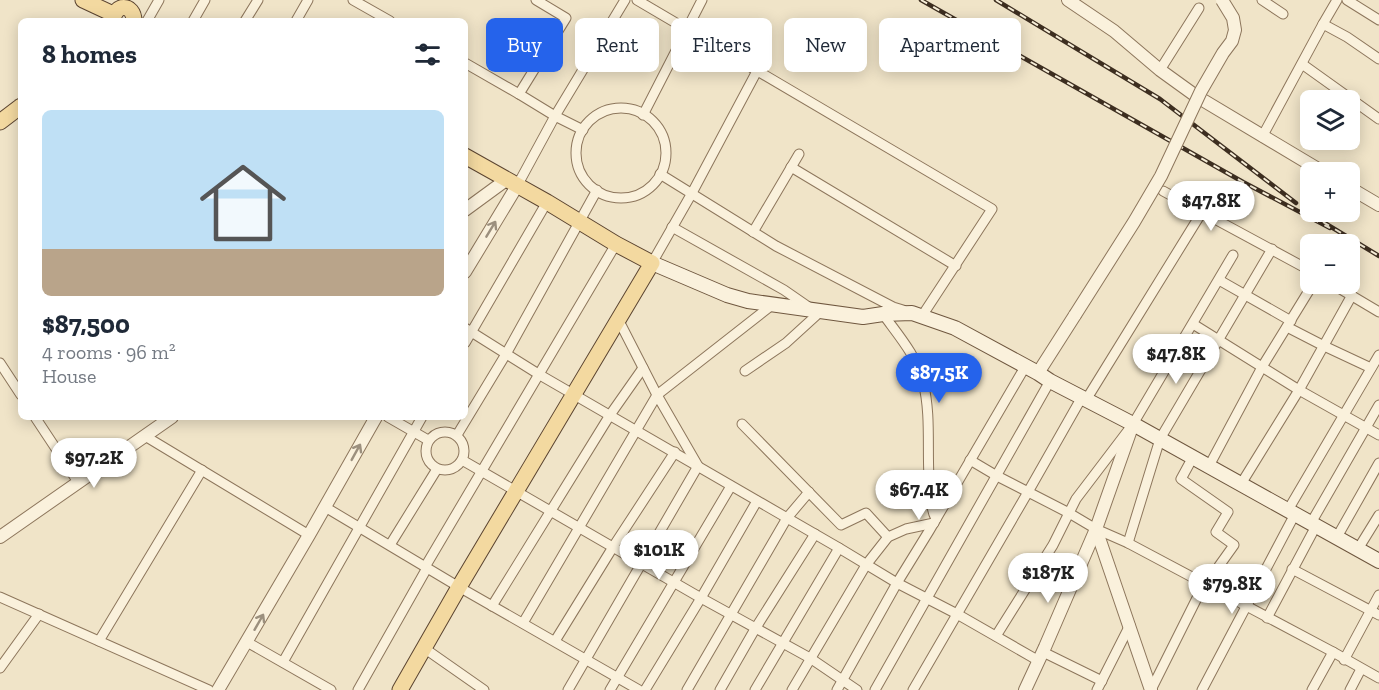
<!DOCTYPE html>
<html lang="en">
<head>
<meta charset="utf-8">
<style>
	body { margin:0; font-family:"Zilla Slab",serif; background:#f6f6f7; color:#1f2937; height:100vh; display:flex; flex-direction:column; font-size:22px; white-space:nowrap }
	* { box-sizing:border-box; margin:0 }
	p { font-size:20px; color:#747a83 }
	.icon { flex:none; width:33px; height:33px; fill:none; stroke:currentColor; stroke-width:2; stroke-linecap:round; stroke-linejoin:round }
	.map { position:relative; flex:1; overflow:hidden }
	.drawer { position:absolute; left:18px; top:18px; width:450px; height:402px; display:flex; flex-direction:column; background:#fff; border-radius:9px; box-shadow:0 3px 15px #0003 }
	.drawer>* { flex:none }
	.banner { position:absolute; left:486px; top:18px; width:570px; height:54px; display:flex; gap:12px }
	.controls { position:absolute; left:1300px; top:90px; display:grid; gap:12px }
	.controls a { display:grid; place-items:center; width:60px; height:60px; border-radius:9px; background:#fff; box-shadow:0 3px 15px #0003; font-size:30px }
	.price { position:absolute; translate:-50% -51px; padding:0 14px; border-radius:21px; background:#fff; color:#222; font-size:20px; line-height:39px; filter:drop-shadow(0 2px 3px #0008) }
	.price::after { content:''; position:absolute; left:50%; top:36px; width:18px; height:14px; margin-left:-9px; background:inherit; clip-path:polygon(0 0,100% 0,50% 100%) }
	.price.selected { background:#2563eb; color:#fff }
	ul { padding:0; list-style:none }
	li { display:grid; align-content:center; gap:12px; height:318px; padding:0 24px }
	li+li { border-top:2px solid #e0e1e3 }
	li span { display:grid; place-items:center; height:186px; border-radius:9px; color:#555 }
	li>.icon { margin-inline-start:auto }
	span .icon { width:108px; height:108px; fill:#fffc; stroke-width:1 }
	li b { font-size:26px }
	h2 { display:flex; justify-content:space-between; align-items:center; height:72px; padding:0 24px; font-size:26px }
	.pill { padding:0 21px; border-radius:9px; background:#fff; box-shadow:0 3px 15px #0003; font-size:21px; line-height:54px }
	.pill.selected { background:#2563eb; color:#fff }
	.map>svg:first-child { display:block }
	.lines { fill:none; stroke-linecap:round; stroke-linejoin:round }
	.minor-casing { stroke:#8d765c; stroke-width:11 }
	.tertiary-casing { stroke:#8d765c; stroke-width:14 }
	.secondary-casing { stroke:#6f573f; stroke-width:16 }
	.primary-casing { stroke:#5b4430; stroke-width:17 }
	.minor { stroke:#faf1dc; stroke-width:9 }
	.tertiary { stroke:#faf1dc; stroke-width:12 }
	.secondary { stroke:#faf1dc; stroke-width:14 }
	.primary { stroke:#f3d9a0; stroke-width:15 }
	.rail-casing { stroke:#3d2e20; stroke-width:4.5 }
	.rail { stroke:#f7eed8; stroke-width:2; stroke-dasharray:7; stroke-linecap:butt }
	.tertiary-bridge-casing { stroke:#8d765c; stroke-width:14; stroke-linecap:butt }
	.tertiary-bridge { stroke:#faf1dc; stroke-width:12 }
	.oneway { stroke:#9c907e }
</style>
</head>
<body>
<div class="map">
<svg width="1379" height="690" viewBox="0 0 1379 690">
	<rect width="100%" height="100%" fill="#f0e4c8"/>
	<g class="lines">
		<g class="minor-casing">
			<g id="minor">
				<path d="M353,0L390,21"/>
				<path d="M637,0L992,209L922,316"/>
				<path d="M1262,0L1283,14"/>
				<path d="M1347,0L1379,20"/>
				<path d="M147,21L159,0"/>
				<path d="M193,21L205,0"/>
				<path d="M245,21L258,0"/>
				<path d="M296,21L308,0"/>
				<path d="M1323,24L1347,37L1379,59"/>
				<path d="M465,63L519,94L555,116L583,130"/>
				<path d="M1302,64L1379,119"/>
				<path d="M1160,70L1199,8"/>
				<path d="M519,94L566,18L536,0"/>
				<circle cx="621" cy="153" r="45"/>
				<path d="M643,115L702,0"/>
				<path d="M1262,137L1323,24L1337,0"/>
				<path d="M791,167L956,266"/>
				<path d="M660,174L776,246L893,307L903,310"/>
				<path d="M517,186L555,116L625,0"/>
				<path d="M1163,191L1311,271"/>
				<path d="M672,227L784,290L810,308"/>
				<path d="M753,232L799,154"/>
				<path d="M652,263L692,193L757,71"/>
				<path d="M1219,280L1291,321"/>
				<path d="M1332,284L1379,312"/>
				<path d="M883,314C898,335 917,356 923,382C932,417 926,456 930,492C931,501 931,510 936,519"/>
				<path d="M1193,324L1299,390L1379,435"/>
				<path d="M1287,327L1324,346L1371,368"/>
				<path d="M465,328L540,375L839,548L897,583L957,614L1039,661"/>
				<path d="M465,343L547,202"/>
				<path d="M0,363L21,395"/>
				<path d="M745,371L786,343L820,312"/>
				<path d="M1086,400L1202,212"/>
				<path d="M35,417L78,482"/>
				<path d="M388,417L428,440"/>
				<path d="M742,424L841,525L866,513L888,537"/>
				<circle cx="445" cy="451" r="19"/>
				<path d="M457,435L506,354L597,190"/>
				<path d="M145,436L309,535"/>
				<path d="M1193,457L1181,479L1228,512L1216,532L1234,545L1219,566L1229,572L1218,592"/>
				<path d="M462,460L701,598L810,658L857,690"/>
				<path d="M970,460L997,476L1069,513L1096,529L1128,543L1333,652L1379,678"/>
				<path d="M1209,466L1262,367L1313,284"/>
				<path d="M1241,484L1299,390L1352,295"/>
				<path d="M325,507L459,587L639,690"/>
				<path d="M1288,510L1379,355"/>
				<path d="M1311,523L1379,405"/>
				<path d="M1337,537L1379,463"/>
				<path d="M1128,543L1160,439L1272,249"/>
				<path d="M390,545L437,469"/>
				<path d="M1358,549L1379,515"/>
				<path d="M425,567L616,244"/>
				<path d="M1292,569L1379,615"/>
				<path d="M0,597L209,690"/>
				<path d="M492,606L610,415L643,368"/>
				<path d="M1267,618L1316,526"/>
				<path d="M523,623L657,395L772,305"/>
				<path d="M996,636L1053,545L1076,499L1133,424L1233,255"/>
				<path d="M99,641L202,470"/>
				<path d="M555,641L613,547L675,452"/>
				<path d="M247,642L331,690"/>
				<path d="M424,648L484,690"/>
				<path d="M1043,652L1102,681"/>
				<path d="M1344,660L1379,595"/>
				<path d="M283,662L422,417"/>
				<path d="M0,668L39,614"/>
				<path d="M358,690L427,568"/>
				<path d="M568,690L698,466L657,395L618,319"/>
				<path d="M610,690L731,486"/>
				<path d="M645,690L701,598L757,501"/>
				<path d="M687,690L787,518L809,492"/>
				<path d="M720,690L755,629L815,534"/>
				<path d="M755,690L839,548"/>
				<path d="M792,690L866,565L888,537L906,529L934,523"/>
				<path d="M837,690L897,583L929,531L1025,367"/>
				<path d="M875,690L1050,381"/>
				<path d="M913,690L1028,492L1082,397"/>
				<path d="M1097,690L1130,625"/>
				<path d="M1151,690L1204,584"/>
				<path d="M1202,690L1295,514"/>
				<path d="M1312,690L1333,652"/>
				<path d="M1350,690L1361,669"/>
			</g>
		</g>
		<g class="tertiary-casing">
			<g id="tertiary">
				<path d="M1068,0L1114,31L1160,70L1196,96L1323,172"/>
				<path d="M1350,188L1379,205"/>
				<path d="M465,210L506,180"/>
				<path d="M465,272L517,186"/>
				<path d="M1038,373L1075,315"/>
				<path d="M1096,529L1151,690"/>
				<path d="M0,537L172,417"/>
				<path d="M218,690L309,535L376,417"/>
				<path d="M1025,690L1045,647L1096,529L1133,424"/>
			</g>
		</g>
		<g class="secondary-casing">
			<path id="secondary" d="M652,263L727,295L748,301L863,317L883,314L912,313L955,328L1038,373L1050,381L1133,424L1379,561"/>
		</g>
		<g class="primary-casing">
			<g id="primary">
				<path d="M83,0L113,14"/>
				<path d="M113,21C114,3 134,3 134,21"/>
				<path d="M0,122L21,106"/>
				<path d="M400,690L459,587L652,263L616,244L547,202L465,156"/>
			</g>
		</g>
		<use href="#minor" class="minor"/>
		<use href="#tertiary" class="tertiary"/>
		<use href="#secondary" class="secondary"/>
		<use href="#primary" class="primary"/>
		<g class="rail-casing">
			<g id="rail">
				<path d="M921,0L1243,182L1330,228"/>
				<path d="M996,0L1160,99L1296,203"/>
				<path d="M1323,222L1379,256"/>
			</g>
		</g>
		<use href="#rail" class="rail"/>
		<g class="tertiary-bridge-casing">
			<path id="tertiary-bridge" d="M1075,315L1134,222L1161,176L1201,91L1223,53L1232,41L1235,30L1233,18L1222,0"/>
		</g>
		<use href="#tertiary-bridge" class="tertiary-bridge"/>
	</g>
	<defs><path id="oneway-shaft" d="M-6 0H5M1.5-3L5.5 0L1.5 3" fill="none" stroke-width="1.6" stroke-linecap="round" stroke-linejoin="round" transform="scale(1.5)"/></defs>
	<g class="oneway">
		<use href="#oneway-shaft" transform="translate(491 229) rotate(-59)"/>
		<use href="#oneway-shaft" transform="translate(356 452) rotate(-61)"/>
		<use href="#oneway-shaft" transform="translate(259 622) rotate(-60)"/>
	</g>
</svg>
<div class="controls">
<a><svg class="icon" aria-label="layers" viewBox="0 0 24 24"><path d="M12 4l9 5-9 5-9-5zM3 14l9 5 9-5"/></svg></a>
<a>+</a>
<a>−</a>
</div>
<b class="price" style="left:1211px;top:232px">$47.8K</b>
<b class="price" style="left:1176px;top:385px">$47.8K</b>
<b class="price selected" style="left:939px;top:404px">$87.5K</b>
<b class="price" style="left:94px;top:489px">$97.2K</b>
<b class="price" style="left:919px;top:521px">$67.4K</b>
<b class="price" style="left:659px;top:581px">$101K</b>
<b class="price" style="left:1048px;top:604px">$187K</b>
<b class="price" style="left:1232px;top:615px">$79.8K</b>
<div class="banner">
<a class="pill selected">Buy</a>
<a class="pill">Rent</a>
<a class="pill">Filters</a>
<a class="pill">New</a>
<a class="pill">Apartment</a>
</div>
<section class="drawer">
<h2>8 homes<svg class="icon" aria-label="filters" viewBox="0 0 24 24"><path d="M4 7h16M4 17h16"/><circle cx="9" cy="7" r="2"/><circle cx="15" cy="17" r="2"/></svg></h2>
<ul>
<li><span style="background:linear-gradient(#bfe0f5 75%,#b9a48a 0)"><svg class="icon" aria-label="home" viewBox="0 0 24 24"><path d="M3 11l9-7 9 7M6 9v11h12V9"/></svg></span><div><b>$87,500</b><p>4 rooms · 96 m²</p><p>House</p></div></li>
</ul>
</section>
</div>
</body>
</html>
